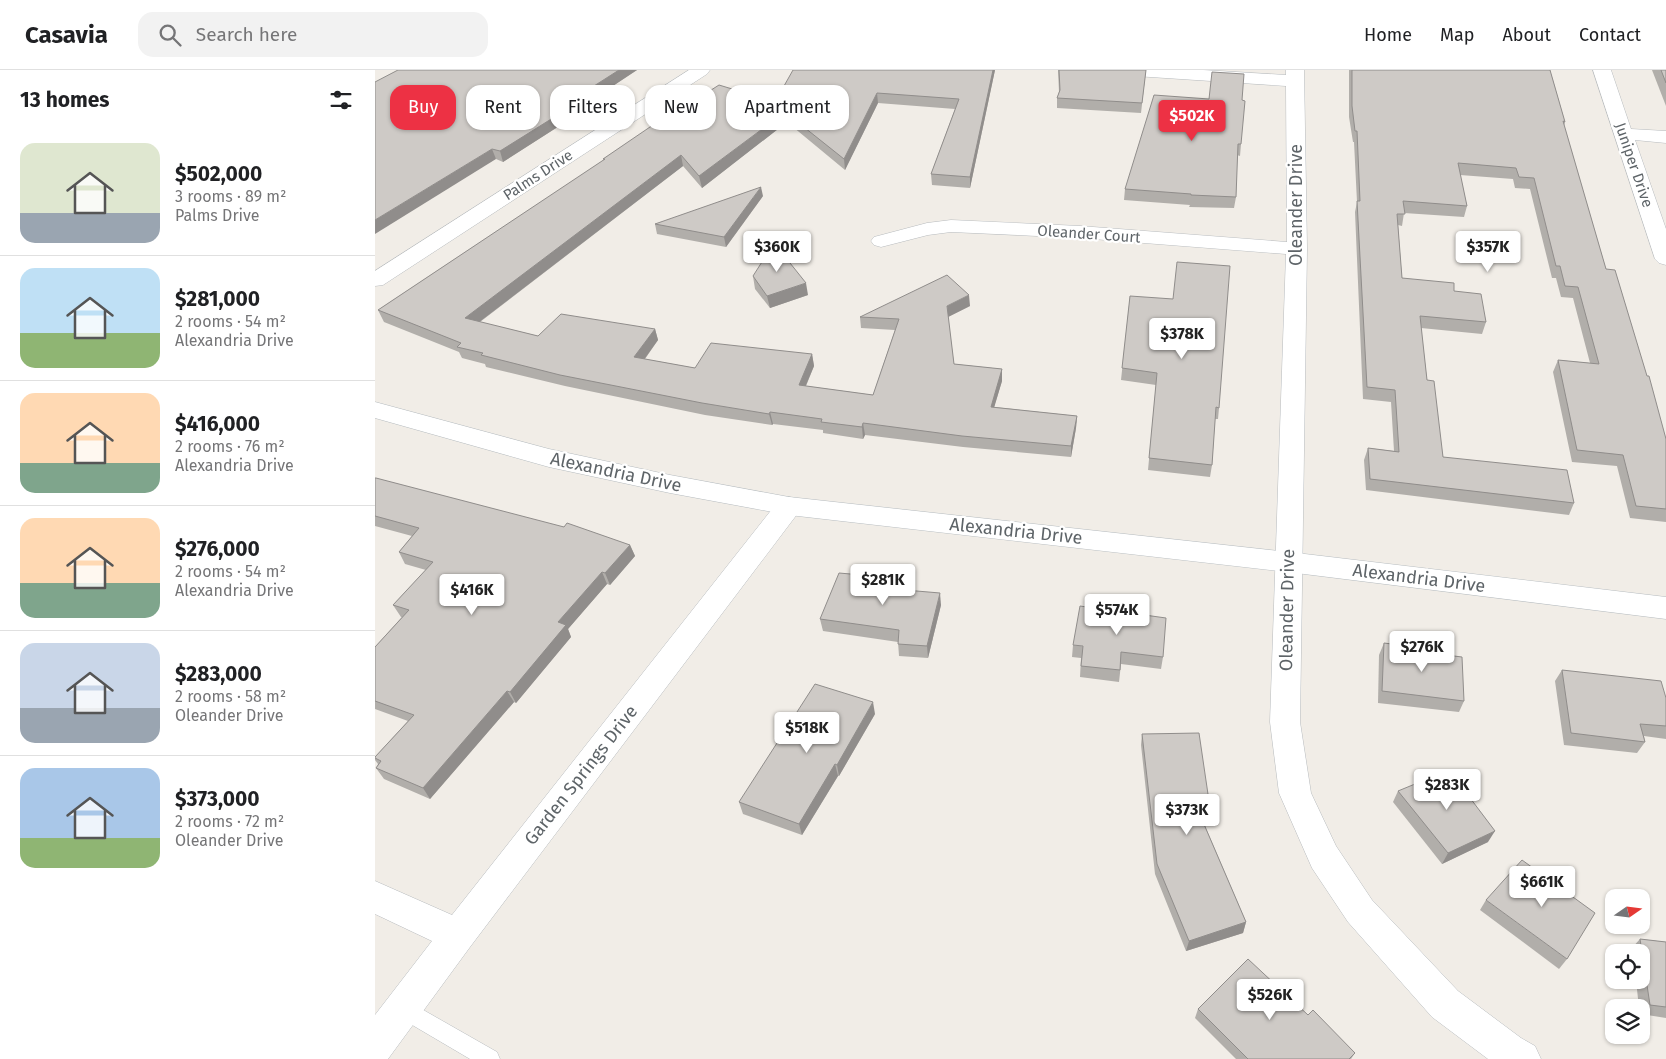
<!DOCTYPE html>
<html lang="en">
<head>
<meta charset="utf-8">
<style>
	body { margin:0; font-family:"Fira Sans",sans-serif; background:#f2f2f2; color:#202124; height:100vh; display:flex; flex-direction:column; font-size:19px; white-space:nowrap }
	* { box-sizing:border-box; margin:0 }
	p { font-size:16px; color:#757577 }
	.icon { flex:none; width:28px; height:28px; fill:none; stroke:currentColor; stroke-width:2; stroke-linecap:round; stroke-linejoin:round }
	.map { position:relative; flex:1; overflow:hidden }
	.sheet { display:flex; flex-direction:column; background:#fff; width:375px }
	.sheet>* { flex:none }
	.guide { position:absolute; left:15px; top:15px; width:475px; height:45px; display:flex; gap:10px }
	.needle { width:32px; rotate:76deg }
	.controls { position:absolute; left:1230px; top:819px; display:grid; gap:10px }
	.controls a { display:grid; place-items:center; width:45px; height:45px; border-radius:10px; background:#fff; box-shadow:0 1px 4px #0004; font-size:25px }
	.price { position:absolute; translate:-50% -42px; padding:0 11px; border-radius:5px; background:#fff; color:#222; font-size:16px; line-height:32px; filter:drop-shadow(0 1px 2px #0008) }
	.price::after { content:''; position:absolute; left:50%; top:30px; width:15px; height:11px; margin-left:-8px; background:inherit; clip-path:polygon(0 0,100% 0,50% 100%) }
	.price.on { background:#ed3144; color:#fff }
	ul { padding:0; list-style:none }
	li { display:flex; align-items:center; gap:15px; height:125px; padding:0 20px }
	li+li { border-top:1px solid #e0e0e0 }
	li span { display:grid; place-items:center; flex:none; width:140px; height:100px; border-radius:15px; color:#555 }
	li>.icon { margin-inline-start:auto }
	span .icon { width:60px; height:60px; fill:#fffc; stroke-width:1 }
	li b { font-size:21px }
	h2 { display:flex; justify-content:space-between; align-items:center; height:60px; padding:0 20px; font-size:21px }
	.pill { padding:0 18px; border-radius:15px; background:#fff; box-shadow:0 1px 4px #0004; font-size:18px; line-height:45px }
	.pill.on { background:#ed3144; color:#fff }
	header { display:flex; align-items:center; gap:30px; box-sizing:border-box; height:70px; padding:0 25px; background:#fff; border-bottom:1px solid #e0e0e0 }
	header strong { font-size:24px }
	nav { display:flex; gap:28px; margin-inline-start:auto; font-size:18px }
	.search { width:350px; height:45px; background:#f2f2f2; display:flex; align-items:center; gap:12px; box-sizing:border-box; padding:0 18px; border-radius:15px; color:#757577; font-size:19px }
	main { display:flex; flex:1; min-height:0 }
	.map>svg:first-child { display:block }
	.lines { fill:none; stroke-linecap:round; stroke-linejoin:round }
	.lane-casing { stroke:#b7bbbe; stroke-width:1 }
	.street-casing { stroke:#b7bbbe; stroke-width:1 }
	.secondary-casing { stroke:#b5bbbf; stroke-width:1 }
	.lane { fill:#fff; fill-rule:evenodd }
	.street { fill:#fff; fill-rule:evenodd }
	.secondary { fill:#fff; fill-rule:evenodd }
	.wall { fill:#b1aeaa }
	.shaded-wall { fill:#908d8b }
	.building { fill:#cecac6; stroke:#908d8b }
	.labels { text-anchor:middle; dominant-baseline:central; stroke-width:4.5; stroke-linejoin:round; paint-order:stroke }
	.far-street-label { font-size:15px; fill:#5e6468; stroke:#fff }
	.street-label { font-size:18px; fill:#5e6468; stroke:#fff }
</style>
</head>
<body>
<header>
<strong>Casavia</strong>
<div class="search"><svg class="icon" aria-label="search" viewBox="0 0 24 24"><circle cx="10" cy="10" r="6"/><path d="M15 15l6 6"/></svg>Search here</div>
<nav><a>Home</a><a>Map</a><a>About</a><a>Contact</a></nav>
</header>
<main>
<section class="sheet">
<h2>13 homes<svg class="icon" aria-label="filters" viewBox="0 0 24 24"><path d="M4 7h16M4 17h16"/><circle cx="9" cy="7" r="2"/><circle cx="15" cy="17" r="2"/></svg></h2>
<ul>
<li><span style="background:linear-gradient(#dfe7d0 70%,#9aa5b1 0)"><svg class="icon" aria-label="home" viewBox="0 0 24 24"><path d="M3 11l9-7 9 7M6 9v11h12V9"/></svg></span><div><b>$502,000</b><p>3 rooms · 89 m²</p><p>Palms Drive</p></div></li>
<li><span style="background:linear-gradient(#bfe0f5 65%,#8fb573 0)"><svg class="icon" aria-label="home" viewBox="0 0 24 24"><path d="M3 11l9-7 9 7M6 9v11h12V9"/></svg></span><div><b>$281,000</b><p>2 rooms · 54 m²</p><p>Alexandria Drive</p></div></li>
<li><span style="background:linear-gradient(#ffd9b3 70%,#7fa58c 0)"><svg class="icon" aria-label="home" viewBox="0 0 24 24"><path d="M3 11l9-7 9 7M6 9v11h12V9"/></svg></span><div><b>$416,000</b><p>2 rooms · 76 m²</p><p>Alexandria Drive</p></div></li>
<li><span style="background:linear-gradient(#ffd9b3 65%,#7fa58c 0)"><svg class="icon" aria-label="home" viewBox="0 0 24 24"><path d="M3 11l9-7 9 7M6 9v11h12V9"/></svg></span><div><b>$276,000</b><p>2 rooms · 54 m²</p><p>Alexandria Drive</p></div></li>
<li><span style="background:linear-gradient(#c9d6e8 65%,#9aa5b1 0)"><svg class="icon" aria-label="home" viewBox="0 0 24 24"><path d="M3 11l9-7 9 7M6 9v11h12V9"/></svg></span><div><b>$283,000</b><p>2 rooms · 58 m²</p><p>Oleander Drive</p></div></li>
<li><span style="background:linear-gradient(#a9c7e8 70%,#8fb573 0)"><svg class="icon" aria-label="home" viewBox="0 0 24 24"><path d="M3 11l9-7 9 7M6 9v11h12V9"/></svg></span><div><b>$373,000</b><p>2 rooms · 72 m²</p><p>Oleander Drive</p></div></li>
</ul>
</section>
<div class="map">
<svg width="1291" height="989" viewBox="0 0 1291 989">
	<rect width="100%" height="100%" fill="#f1ede7"/>
	<g class="lines">
		<g class="lane-casing">
			<path id="lane" d="M29,929L122,982L125,989H95L22,946L19,939L22,932Z"/>
		</g>
		<g class="street-casing">
			<g id="street">
				<path d="M314,0H335L332,4L8,215L0,216V201Z"/>
				<path d="M736,0H828L911,5V0H929L932,179L925,652L936,723L961,776L997,830L1083,921L1146,968L1160,976L1166,989H1113L1057,947L973,852L937,798L904,723L895,652L911,184L705,168L576,162L553,165L506,177L499,175L496,171L499,167L552,153L576,150L705,156L912,172L911,16L745,5L739,4Z"/>
				<path d="M1218,0H1236L1256,59L1291,61V73L1260,70L1291,159V195L1284,193L1280,189Z"/>
				<path d="M414,427L423,429L427,436L423,443L95,877L13,989H0V945L57,871L0,844V811L77,845L405,429Z"/>
			</g>
		</g>
		<g class="secondary-casing">
			<path id="secondary" d="M0,332L174,379L295,405L414,427L913,482L1291,527V549L913,502L414,445L295,423L174,397L0,348Z"/>
		</g>
		<use href="#lane" class="lane"/>
		<use href="#street" class="street"/>
		<use href="#secondary" class="secondary"/>
	</g>
	<g class="wall">
		<path d="M23,0H262L191,47L192,51L128,92L121,89Z"/>
		<path d="M620,0L595,118L557,115L556,104L580,39L503,33L470,100L412,52L327,118L308,96L105,252L163,266L280,259L283,270L270,289L320,298L437,284L439,296L431,316L498,325L520,260L486,258L485,247L595,236L573,247L579,294L627,299V311L619,337L702,346L701,358L696,387L588,377L490,365L488,369L448,363V360L398,354L397,355L330,345L190,316L111,297L110,294L87,288L84,282L9,252L3,240L229,90L228,89L300,43L400,32Z"/>
		<path d="M683,0H771L766,43L682,38V28L684,22Z"/>
		<path d="M974,0H1175L1190,52L1189,56L1231,199L1291,369V452L1255,448L1242,396L1197,392L1178,302L1183,290L1215,293L1198,228L1186,227L1181,208H1177L1155,119L1140,118L1138,109L1085,105L1092,136L1089,147L1029,143L1027,156L1023,155L1027,208L1079,221L1111,252L1107,264L1046,258L1052,310L1068,387L1199,433L1194,445L991,420L989,390L993,378L1019,381L1016,332L988,329L980,142L982,132L979,72H978L974,47Z"/>
		<path d="M1277,0H1291V36Z"/>
		<path d="M834,29L867,30L866,74L865,86L862,85L861,127L859,138L814,137L815,135L749,130L750,119Z"/>
		<path d="M388,126L351,177L282,164L280,154Z"/>
		<path d="M378,206L433,225L395,238L380,219Z"/>
		<path d="M755,226L844,338L843,349H840L837,395L835,407L773,400L781,315L746,310Z"/>
		<path d="M0,408L255,475L260,486L235,515L232,514L193,559L196,567L141,633L139,632L55,729L9,709L1,698L3,694L0,690V687L33,651L0,639V577L27,547H26L18,535L51,500L30,494L24,482L37,466L0,456Z"/>
		<path d="M532,509L533,520L566,535L553,588L524,586L523,572L448,561L445,549Z"/>
		<path d="M1009,573L1047,582L1089,631L1084,642L1003,633L1004,585Z"/>
		<path d="M698,575L788,587L786,599L746,594L744,612L705,607L706,588L697,587Z"/>
		<path d="M1187,600L1291,628V669L1269,666L1270,672L1262,683L1189,675L1180,611Z"/>
		<path d="M500,644L464,706H463L427,765L368,744L364,732Z"/>
		<path d="M767,664L834,731L832,742H824L871,852L868,863L811,881L780,804L766,675Z"/>
		<path d="M1023,721L1113,772L1067,794L1018,732Z"/>
		<path d="M1111,830L1192,889L1184,899L1105,840Z"/>
		<path d="M1265,869L1291,872V948L1266,944V938H1264L1261,910H1266V882H1257L1256,879Z"/>
		<path d="M823,939L980,983L976,989H861L820,948Z"/>
	</g>
	<g class="shaded-wall">
		<path d="M244,0H262L191,47L192,51L128,92L125,81L183,39Z"/>
		<path d="M618,0H620L595,118V107Z"/>
		<path d="M502,23L503,33L470,100L469,89Z"/>
		<path d="M410,42L412,52L327,118L324,106Z"/>
		<path d="M117,79L121,89L0,164V150Z"/>
		<path d="M306,85L308,96L95,259L90,248Z"/>
		<path d="M386,117L388,126L351,177L349,167Z"/>
		<path d="M431,213L433,225L395,238L392,226Z"/>
		<path d="M594,225L595,236L573,247L572,236Z"/>
		<path d="M280,259L283,270L263,298L259,287Z"/>
		<path d="M437,284L439,296L426,327L424,315Z"/>
		<path d="M627,299V311L616,348V337Z"/>
		<path d="M395,342L398,354L397,355L394,344Z"/>
		<path d="M702,346L701,358L696,387V376Z"/>
		<path d="M488,353L490,365L488,369L487,357Z"/>
		<path d="M255,475L260,486L235,515L230,503Z"/>
		<path d="M227,502L232,514L193,559L196,567L141,633L135,622L183,552Z"/>
		<path d="M532,509L534,521L530,520Z"/>
		<path d="M565,523L566,535L553,588L552,576Z"/>
		<path d="M132,621L139,632L55,729L48,718Z"/>
		<path d="M498,632L500,644L464,706L462,695Z"/>
		<path d="M460,694L463,706L427,765L424,754Z"/>
		<path d="M1120,761L1113,772L1067,794L1073,783Z"/>
		<path d="M871,852L868,863L811,881L814,871Z"/>
	</g>
	<g class="building">
		<path d="M23,0H244L183,39L189,41L125,81L117,79L0,150V12Z"/>
		<path d="M418,0H618L595,107L556,104L584,29L502,23L469,89L410,42L324,106L306,85L90,248L163,266L186,244L280,259L259,287L320,298L336,273L437,284L424,315L498,325L524,249L485,247L572,205L594,225L572,236L579,294L627,299L616,337L702,346L696,376L587,366L488,353L487,357L446,352L447,349L395,342L394,344L327,333L185,305L106,285L108,283L82,277L86,273L3,240L230,89H228L297,42L300,43L344,15L400,32Z"/>
		<path d="M684,0H771L767,33L682,28L685,20Z"/>
		<path d="M977,0H1175L1190,52L1188,51L1231,199L1240,200L1272,306H1274L1291,369V439L1261,436L1248,385L1202,380L1183,290L1224,294L1203,217L1190,216L1185,196H1181L1159,108L1144,107L1141,98L1083,93L1092,136L1028,131L1030,144H1022L1027,208L1079,213V221L1106,224L1111,252L1045,246L1052,310L1059,311L1068,387L1192,400L1199,433L995,409L993,378L1024,382L1020,320L992,317L982,131H985L982,61H980L977,36Z"/>
		<path d="M1286,0H1291V13Z"/>
		<path d="M837,2L869,4L867,30L870,31L866,74H863L861,127L816,125V124L750,119L779,25L834,29Z"/>
		<path d="M386,117L349,167L280,154Z"/>
		<path d="M399,173L431,213L392,226L378,206Z"/>
		<path d="M802,192L855,196L844,338L841,337L837,395L774,388L782,303L747,298L755,226L798,229Z"/>
		<path d="M0,408H1L189,457L192,453L255,475L230,503L227,502L183,552L191,555L135,622L132,621L48,718L1,698L6,691L0,688V687L39,645L0,631V577L34,540L18,535L58,492L24,482L44,458L0,446Z"/>
		<path d="M464,503L532,509L530,520L565,523L552,576L523,574L524,560L445,549Z"/>
		<path d="M705,536L791,548L788,587L746,582L745,600L706,596L708,576L698,575Z"/>
		<path d="M1009,573L1048,578L1047,582L1087,587L1089,631L1007,621Z"/>
		<path d="M1187,600L1286,611L1291,628V656L1265,654L1270,672L1196,663Z"/>
		<path d="M440,614L498,632L462,695L460,694L424,754L364,732Z"/>
		<path d="M824,663L834,731H819L871,852L814,871L782,794L767,664Z"/>
		<path d="M1074,700L1120,761L1073,783L1023,721Z"/>
		<path d="M1147,790L1220,843L1192,889L1111,830Z"/>
		<path d="M1265,869L1291,872V937L1275,935Z"/>
		<path d="M873,889L933,945L938,940L980,983L974,989H873L823,939Z"/>
	</g>
	<g class="labels">
		<g class="far-street-label">
			<text transform="translate(1259 95) rotate(71)">Juniper Drive</text>
			<text transform="translate(163 105) rotate(-33)">Palms Drive</text>
			<text transform="translate(714 164) rotate(4)">Oleander Court</text>
		</g>
		<g class="street-label">
			<text transform="translate(921 135) rotate(-90)">Oleander Drive</text>
			<text transform="translate(241 402) rotate(12)">Alexandria Drive</text>
			<text transform="translate(641 461) rotate(6)">Alexandria Drive</text>
			<text transform="translate(1044 508) rotate(7)">Alexandria Drive</text>
			<text transform="translate(912 540) rotate(-89)">Oleander Drive</text>
			<text transform="translate(206 705) rotate(-52)">Garden Springs Drive</text>
		</g>
	</g>
</svg>
<div class="controls">
<a><svg class="needle" viewBox="-14 -14 28 28"><path d="M0-13l5 13h-10z" fill="#e53935"/><path d="M0 13l5-13h-10z" fill="#757577"/></svg></a>
<a><svg class="icon" aria-label="locate" viewBox="0 0 24 24"><circle cx="12" cy="12" r="6"/><path d="M12 2v4M12 18v4M2 12h4M18 12h4"/></svg></a>
<a><svg class="icon" aria-label="layers" viewBox="0 0 24 24"><path d="M12 4l9 5-9 5-9-5zM3 14l9 5 9-5"/></svg></a>
</div>
<b class="price on" style="left:817px;top:72px">$502K</b>
<b class="price" style="left:402px;top:203px">$360K</b>
<b class="price" style="left:1113px;top:203px">$357K</b>
<b class="price" style="left:807px;top:290px">$378K</b>
<b class="price" style="left:508px;top:536px">$281K</b>
<b class="price" style="left:97px;top:546px">$416K</b>
<b class="price" style="left:742px;top:566px">$574K</b>
<b class="price" style="left:1047px;top:603px">$276K</b>
<b class="price" style="left:432px;top:684px">$518K</b>
<b class="price" style="left:1072px;top:741px">$283K</b>
<b class="price" style="left:812px;top:766px">$373K</b>
<b class="price" style="left:1167px;top:838px">$661K</b>
<b class="price" style="left:895px;top:951px">$526K</b>
<div class="guide">
<a class="pill on">Buy</a>
<a class="pill">Rent</a>
<a class="pill">Filters</a>
<a class="pill">New</a>
<a class="pill">Apartment</a>
</div>
</div>
</main>
</body>
</html>
